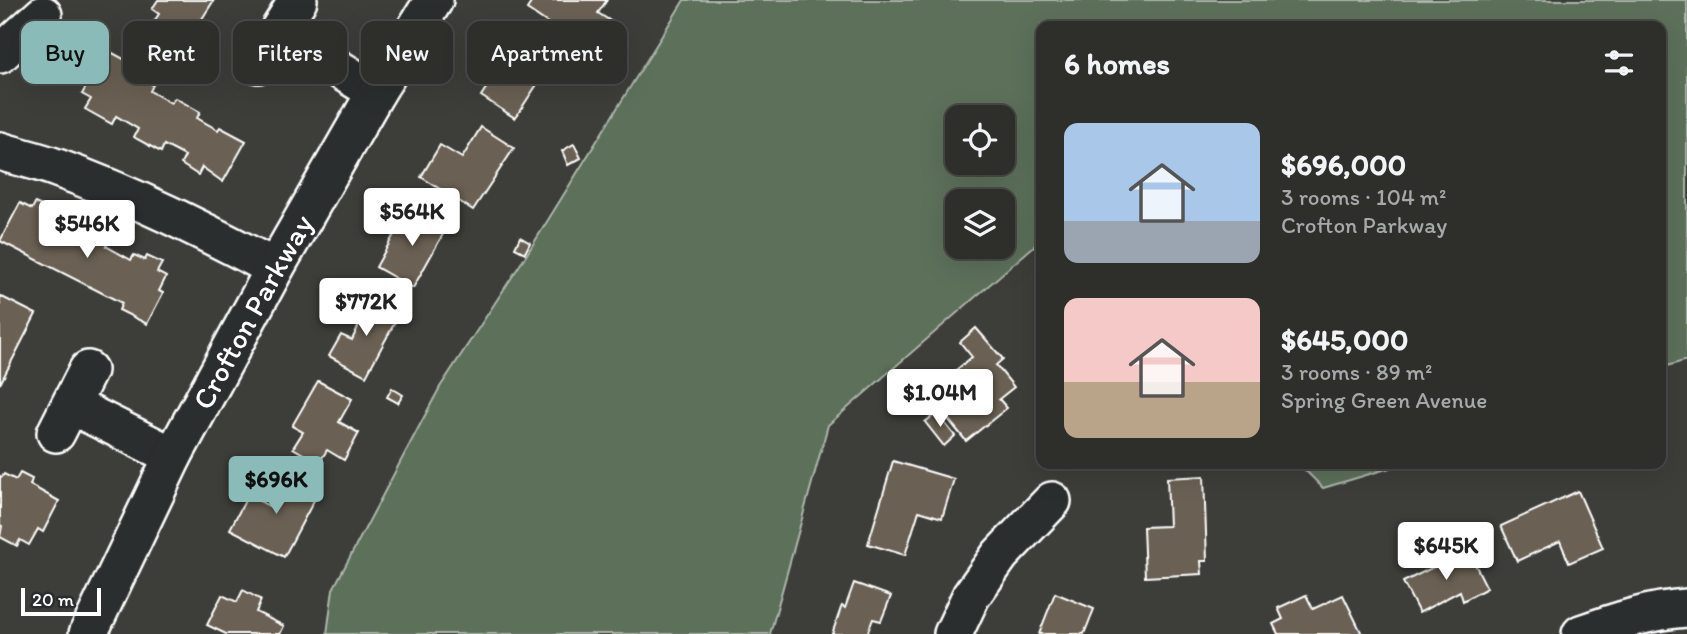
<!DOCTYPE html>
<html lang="en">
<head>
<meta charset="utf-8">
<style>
	body { margin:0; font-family:Itim,sans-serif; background:#363633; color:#f1f3f6; height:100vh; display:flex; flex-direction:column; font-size:26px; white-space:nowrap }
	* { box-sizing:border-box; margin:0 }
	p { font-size:23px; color:#a7a8a9 }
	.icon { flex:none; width:38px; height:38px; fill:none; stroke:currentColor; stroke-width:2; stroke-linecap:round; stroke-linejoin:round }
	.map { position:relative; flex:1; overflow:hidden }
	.drawer { position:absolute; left:1036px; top:21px; width:630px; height:448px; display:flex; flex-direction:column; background:#2e2e2b; border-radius:14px; box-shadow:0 7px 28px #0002,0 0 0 2px #494a47 }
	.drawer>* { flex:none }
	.banner { position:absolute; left:21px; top:21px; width:665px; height:63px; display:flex; gap:14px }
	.tools { position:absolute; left:945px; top:105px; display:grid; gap:14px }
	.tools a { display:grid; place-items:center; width:70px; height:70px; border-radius:14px; background:#2e2e2b; box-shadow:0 7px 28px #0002,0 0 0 2px #494a47; font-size:35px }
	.scale { position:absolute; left:21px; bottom:18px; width:80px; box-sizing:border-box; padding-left:7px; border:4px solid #fff; border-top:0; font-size:19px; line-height:24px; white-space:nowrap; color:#fff; -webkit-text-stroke:5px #2a2d2e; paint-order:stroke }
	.price { position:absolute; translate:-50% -60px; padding:0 16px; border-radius:7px; background:#fff; color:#222; font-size:23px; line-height:46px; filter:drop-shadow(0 2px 4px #0008) }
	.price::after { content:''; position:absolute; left:50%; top:42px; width:21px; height:16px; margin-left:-10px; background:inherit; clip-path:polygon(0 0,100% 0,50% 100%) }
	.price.selected { background:#8bbbb9; color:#111 }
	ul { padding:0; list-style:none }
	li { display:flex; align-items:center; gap:21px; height:175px; padding:0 28px }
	li span { display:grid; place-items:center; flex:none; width:196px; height:140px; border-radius:14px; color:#555 }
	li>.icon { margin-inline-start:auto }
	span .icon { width:84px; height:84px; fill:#fffc; stroke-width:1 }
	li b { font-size:30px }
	h2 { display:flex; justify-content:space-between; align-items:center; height:84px; padding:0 28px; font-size:30px }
	.tag { padding:0 24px; border-radius:14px; background:#2e2e2b; box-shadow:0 7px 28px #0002,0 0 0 2px #494a47; font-size:24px; line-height:63px }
	.tag.selected { background:#8bbbb9; color:#111 }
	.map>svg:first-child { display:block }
	.green { fill:#5b6f5a; stroke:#adb7ac; stroke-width:2; fill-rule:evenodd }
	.building { fill:#6a6152; stroke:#fff; stroke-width:2 }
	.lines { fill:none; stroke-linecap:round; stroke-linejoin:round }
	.minor-casing { stroke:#fff; stroke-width:42 }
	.minor { stroke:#2a2d2e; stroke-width:37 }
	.labels { text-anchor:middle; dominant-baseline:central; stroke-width:5; stroke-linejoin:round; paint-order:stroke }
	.street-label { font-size:30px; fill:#fff; stroke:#2a2d2e }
</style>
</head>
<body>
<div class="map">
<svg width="1687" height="634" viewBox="0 0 1687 634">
	<rect width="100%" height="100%" fill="#3d3d39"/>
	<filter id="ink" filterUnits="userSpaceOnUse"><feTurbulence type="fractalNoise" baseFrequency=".0143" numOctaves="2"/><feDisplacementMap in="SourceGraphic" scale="14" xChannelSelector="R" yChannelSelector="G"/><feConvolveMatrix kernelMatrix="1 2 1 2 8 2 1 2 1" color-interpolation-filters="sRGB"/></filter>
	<g filter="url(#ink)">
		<g class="green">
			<path d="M684,0H1687V360L1661,368V26H1041V240L828,425L770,634H327L333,589L440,387L527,254ZM1003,117V163H957V117ZM1003,201V247H957V201Z"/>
			<path d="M1299,464H1403L1323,488Z"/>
		</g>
		<g class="building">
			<path d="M158,0H214L200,22L204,24L189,48L152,24L159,14L152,9Z"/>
			<path d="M533,0H607L598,13L612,22L593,49L578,39L576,42L527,9Z"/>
			<path d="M528,44L553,60L515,118L481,96L494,76L504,82Z"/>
			<path d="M107,50L133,64L129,71L153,85L150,91L171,103L175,98L200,112L197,118L218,130L220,127L246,141L223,182L202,167L198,175L181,164L185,156L164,145L161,152L137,139L134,137L138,129L116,116L112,124L85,109L91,99L82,94Z"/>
			<path d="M481,127L514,148L473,210L421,177L440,145L462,158Z"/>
			<path d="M574,144L581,158L568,165L562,151Z"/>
			<path d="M20,203L32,209L35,203L62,215L58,222L83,235L86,229L110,239L106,246L131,260L134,255L145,260L147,256L162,263L157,272L166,277L159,291L163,293L147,324L119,310L122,303L0,241Z"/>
			<path d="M415,209L447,227L413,288L376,267L402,220L407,223Z"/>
			<path d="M520,237L530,243L525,253L515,248Z"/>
			<path d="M0,296L36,314L0,384Z"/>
			<path d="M371,299L400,313L366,376L329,356L341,335L352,340Z"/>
			<path d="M976,328L1003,359L996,365L1014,387L999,399L1007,408L966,441L940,409L951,399L939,384L972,357L960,342Z"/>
			<path d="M318,381L352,399L339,422L359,433L344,460L327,450L319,463L293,448L303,432L292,426Z"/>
			<path d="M392,388L403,395L398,403L387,397Z"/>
			<path d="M937,413L955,436L944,446L925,422Z"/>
			<path d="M893,461L954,479L942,518L919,511L905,555L868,544Z"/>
			<path d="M20,473L32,479L30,485L59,501L43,532L38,529L29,545L20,540L17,546L0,537L2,526L0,525V476L2,477L4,474L16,480Z"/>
			<path d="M286,474L319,491L284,557L230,529L248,495L269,506Z"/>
			<path d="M1204,476L1207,561H1201L1202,574L1145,577L1143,527L1169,526L1167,478Z"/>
			<path d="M1578,491L1603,548L1569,563L1560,541L1517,561L1501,526Z"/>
			<path d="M1468,550L1487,588L1463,601L1460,591L1419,613L1403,582Z"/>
			<path d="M854,583L891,596L881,621L873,619L867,634H832L841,608L842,606L845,608Z"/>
			<path d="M243,590L261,600L256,612L284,626L280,634H226L207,625L222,595L237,602Z"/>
			<path d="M1055,593L1094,609L1084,634H1039Z"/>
			<path d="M1306,595L1313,609L1343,595L1362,634H1278L1273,624L1283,619L1278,608Z"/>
		</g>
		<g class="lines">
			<g class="minor-casing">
				<g id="minor">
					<path d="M278,32L376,92"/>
					<path d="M0,54L43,15"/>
					<path d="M258,64L298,0"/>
					<path d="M0,151C19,157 39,161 57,168C133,195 204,231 275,268"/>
					<path d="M71,405L173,456"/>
					<path d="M56,433L88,370"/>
					<path id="s1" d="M88,634L173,456L275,268L376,92L434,0"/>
					<path d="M953,634L971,596L1000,555L1052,501"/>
					<path d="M1581,634C1615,622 1651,610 1687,608"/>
				</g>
			</g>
			<use href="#minor" class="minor"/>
		</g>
	</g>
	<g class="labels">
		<g class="street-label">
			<text stroke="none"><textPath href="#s1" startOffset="362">Crofton Parkway</textPath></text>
		</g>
	</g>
</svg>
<div class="tools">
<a><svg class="icon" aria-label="locate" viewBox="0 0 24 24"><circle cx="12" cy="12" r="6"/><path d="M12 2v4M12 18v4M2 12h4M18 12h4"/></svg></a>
<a><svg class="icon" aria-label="layers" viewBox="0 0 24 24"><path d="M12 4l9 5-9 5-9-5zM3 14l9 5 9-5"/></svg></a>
</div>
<div class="scale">20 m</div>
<b class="price" style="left:412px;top:248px">$564K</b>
<b class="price" style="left:87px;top:260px">$546K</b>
<b class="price" style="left:366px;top:338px">$772K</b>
<b class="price" style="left:940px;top:429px">$1.04M</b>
<b class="price selected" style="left:276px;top:516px">$696K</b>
<b class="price" style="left:1446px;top:582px">$645K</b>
<div class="banner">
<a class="tag selected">Buy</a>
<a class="tag">Rent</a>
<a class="tag">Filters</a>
<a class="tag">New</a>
<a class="tag">Apartment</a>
</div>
<section class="drawer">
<h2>6 homes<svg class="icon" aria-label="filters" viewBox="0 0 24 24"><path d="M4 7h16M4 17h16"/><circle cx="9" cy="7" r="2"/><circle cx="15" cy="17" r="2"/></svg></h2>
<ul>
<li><span style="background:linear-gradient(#a9c7e8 70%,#9aa5b1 0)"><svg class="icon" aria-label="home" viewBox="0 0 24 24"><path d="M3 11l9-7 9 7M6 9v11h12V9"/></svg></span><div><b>$696,000</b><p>3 rooms · 104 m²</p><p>Crofton Parkway</p></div></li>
<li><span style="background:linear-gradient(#f6c9c9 60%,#b9a48a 0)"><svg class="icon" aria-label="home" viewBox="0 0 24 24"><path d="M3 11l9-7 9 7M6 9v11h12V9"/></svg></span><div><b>$645,000</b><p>3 rooms · 89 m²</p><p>Spring Green Avenue</p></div></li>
</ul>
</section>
</div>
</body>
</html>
